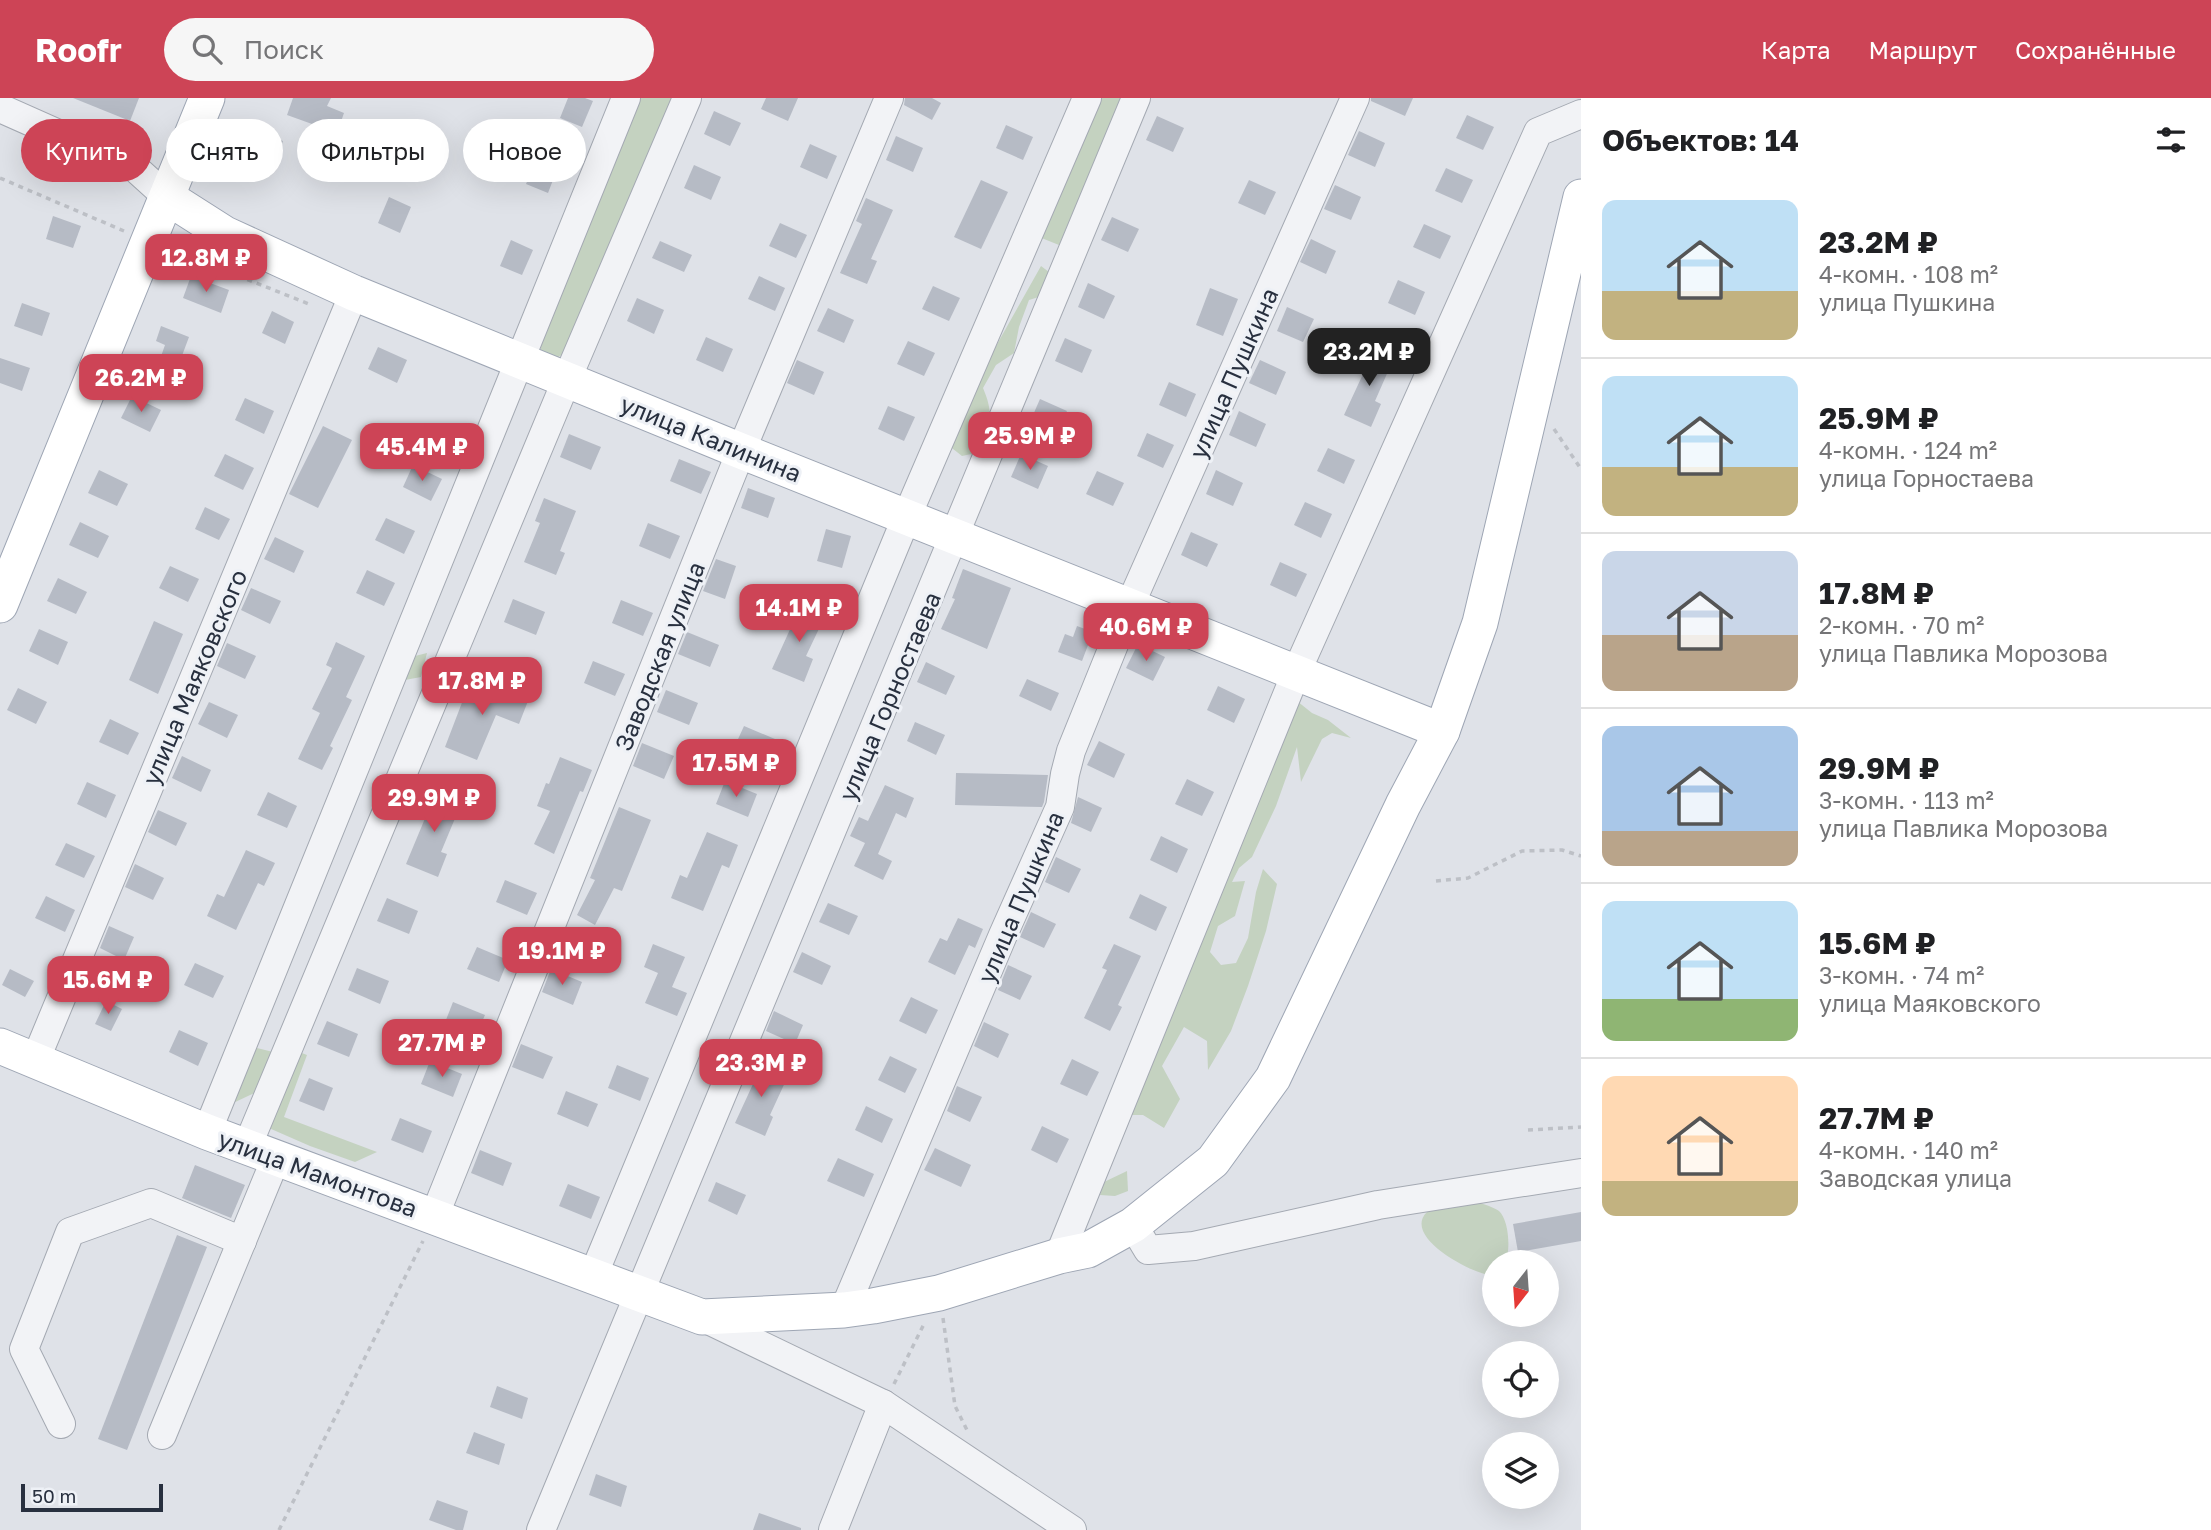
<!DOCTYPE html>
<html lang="ru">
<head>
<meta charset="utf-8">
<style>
	body { margin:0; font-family:"Golos Text",sans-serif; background:#f6f6f6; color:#202124; height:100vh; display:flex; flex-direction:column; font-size:26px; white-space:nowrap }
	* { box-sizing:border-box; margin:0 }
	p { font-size:23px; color:#757577 }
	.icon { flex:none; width:38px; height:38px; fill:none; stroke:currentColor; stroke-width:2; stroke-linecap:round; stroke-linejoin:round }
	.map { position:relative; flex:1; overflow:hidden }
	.sheet { display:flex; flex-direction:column; background:#fff; width:630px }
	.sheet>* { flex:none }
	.top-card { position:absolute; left:21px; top:21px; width:665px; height:63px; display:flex; gap:14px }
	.needle { width:46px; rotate:197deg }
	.tools { position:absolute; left:1482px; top:1152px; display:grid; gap:14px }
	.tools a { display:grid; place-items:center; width:77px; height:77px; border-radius:50%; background:#fff; box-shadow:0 7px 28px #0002; font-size:35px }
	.scale { position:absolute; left:21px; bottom:18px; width:142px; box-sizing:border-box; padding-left:7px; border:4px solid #28303f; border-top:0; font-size:19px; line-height:24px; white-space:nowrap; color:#28303f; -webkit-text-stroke:5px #eef1f6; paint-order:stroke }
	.price { position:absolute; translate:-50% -60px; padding:0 16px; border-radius:14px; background:#cd4456; color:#fff; font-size:23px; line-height:46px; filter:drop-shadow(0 2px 4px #0008) }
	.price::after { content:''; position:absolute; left:50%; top:42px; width:21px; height:16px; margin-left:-10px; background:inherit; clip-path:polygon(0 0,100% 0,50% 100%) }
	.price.on { background:#222; color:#fff }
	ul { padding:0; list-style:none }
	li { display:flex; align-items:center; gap:21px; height:175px; padding:0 21px }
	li+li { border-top:2px solid #e0e0e0 }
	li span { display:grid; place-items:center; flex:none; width:196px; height:140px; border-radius:14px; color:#555 }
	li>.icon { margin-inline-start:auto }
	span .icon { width:84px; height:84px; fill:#fffc; stroke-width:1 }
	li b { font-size:30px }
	h2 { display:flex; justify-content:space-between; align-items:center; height:84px; padding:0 21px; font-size:30px }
	.pill { padding:0 24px; border-radius:32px; background:#fff; box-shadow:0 7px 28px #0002; font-size:24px; line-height:63px }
	.pill.on { background:#cd4456; color:#fff }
	header { display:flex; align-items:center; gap:42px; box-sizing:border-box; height:98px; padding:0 35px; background:#cd4456; color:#fff }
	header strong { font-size:33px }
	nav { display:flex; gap:38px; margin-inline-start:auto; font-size:24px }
	.search { width:490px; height:63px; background:#f6f6f6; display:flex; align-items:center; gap:18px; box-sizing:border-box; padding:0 24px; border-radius:38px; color:#757577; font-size:26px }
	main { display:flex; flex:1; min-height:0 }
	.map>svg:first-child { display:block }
	.green { fill:#c4d2c0 }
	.building { fill:#b6bbc5 }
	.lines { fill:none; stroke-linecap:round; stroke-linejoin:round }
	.minor-casing { stroke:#a4a9b2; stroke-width:30 }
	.major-casing { stroke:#9ea6b4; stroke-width:37 }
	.path { stroke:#bdc0c6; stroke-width:3.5; stroke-dasharray:5 5; stroke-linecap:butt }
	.minor { stroke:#f2f3f6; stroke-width:28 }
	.major { stroke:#fff; stroke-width:35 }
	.labels { text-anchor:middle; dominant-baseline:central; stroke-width:6; stroke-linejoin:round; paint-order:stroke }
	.street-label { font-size:24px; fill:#28303f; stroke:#eef1f6 }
</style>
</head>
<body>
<header>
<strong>Roofr</strong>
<div class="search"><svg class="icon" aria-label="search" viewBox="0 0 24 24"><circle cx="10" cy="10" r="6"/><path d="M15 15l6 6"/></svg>Поиск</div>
<nav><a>Карта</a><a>Маршрут</a><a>Сохранённые</a></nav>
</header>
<main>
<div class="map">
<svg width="1581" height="1432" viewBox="0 0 1581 1432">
	<rect width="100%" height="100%" fill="#dfe2e8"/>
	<g class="green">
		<path d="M639,0H679L569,252L557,260L541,255L540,237L568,181L583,139Z"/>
		<path d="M1096,0H1122L1059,147L1034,137Z"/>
		<path d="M1041,168L1053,177L1045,197L1029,202L1019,229L1014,255L996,267L983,290C995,318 989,327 981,354L962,358L948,347L960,312Z"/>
		<path d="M427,555L421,579L405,582L403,570L411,559Z"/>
		<path d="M1297,603L1312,615L1328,622L1351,640L1332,635L1322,641L1301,684L1297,649L1276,708L1252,759L1239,770L1232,784L1245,783L1235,818L1218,828L1210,854L1221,867L1236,865L1248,840L1256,794L1263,771L1277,786L1266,833L1248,888L1231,933L1208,972L1207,943L1184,929L1162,968L1180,1001L1164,1030L1143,1017H1127Z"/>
		<path d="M257,950L277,955L261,992L231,1006L242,970Z"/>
		<path d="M294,952L307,957L284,1019L377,1054L355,1064L310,1048L262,1027Z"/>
		<path d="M1127,1073L1128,1093L1115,1098L1100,1097L1104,1084Z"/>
		<path d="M1477,1104C1484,1106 1493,1109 1499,1113C1509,1122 1511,1153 1505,1164H1494V1174L1489,1177C1469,1174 1402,1138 1427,1114Z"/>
	</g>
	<g class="building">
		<path d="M73,0H139L130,23Z"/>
		<path d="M293,0H331L327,8L344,15L337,35L287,17Z"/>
		<path d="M568,0H585L593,3L582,29L560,20Z"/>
		<path d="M766,0H798L788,23L761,11Z"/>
		<path d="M905,0H932L941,5L932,22L904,7Z"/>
		<path d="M1371,0H1413L1405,18L1371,3Z"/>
		<path d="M714,13L741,25L730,48L704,36Z"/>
		<path d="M1467,17L1494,29L1483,52L1456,40Z"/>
		<path d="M1157,18L1184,30L1173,54L1146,42Z"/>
		<path d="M1006,27L1033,39L1023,62L996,50Z"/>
		<path d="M256,33L283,43L270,78L243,68Z"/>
		<path d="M1359,33L1385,45L1375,69L1348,57Z"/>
		<path d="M896,38L923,50L913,74L886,62Z"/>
		<path d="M810,46L837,58L827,81L800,69Z"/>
		<path d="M537,60L558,69L548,95L526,86Z"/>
		<path d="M694,67L721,79L711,102L684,90Z"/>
		<path d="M1446,70L1473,82L1462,105L1435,93Z"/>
		<path d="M981,82L1008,94L981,151L954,139Z"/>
		<path d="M1249,82L1276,94L1265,117L1238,105Z"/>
		<path d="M1335,87L1361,99L1351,122L1324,111Z"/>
		<path d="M389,99L411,109L400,135L378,125Z"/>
		<path d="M866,100L893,112L871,161L877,163L867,186L840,175L862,126L856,123Z"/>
		<path d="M53,118L81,128L73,150L46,141Z"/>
		<path d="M1112,119L1139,131L1128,154L1101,142Z"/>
		<path d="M780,125L807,137L796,160L769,148Z"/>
		<path d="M1424,126L1451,138L1440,161L1413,149Z"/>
		<path d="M1311,141L1336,153L1326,176L1300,164Z"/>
		<path d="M511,142L533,152L522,177L500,168Z"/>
		<path d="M660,143L692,157L684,174L652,160Z"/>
		<path d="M191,178L229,192L221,215L183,200Z"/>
		<path d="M759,178L785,190L775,213L748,201Z"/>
		<path d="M1398,182L1425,194L1415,217L1388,205Z"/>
		<path d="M1088,185L1115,198L1104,221L1078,209Z"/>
		<path d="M933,188L960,200L949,223L922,211Z"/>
		<path d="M1210,190L1238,201L1223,238L1196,227Z"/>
		<path d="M637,200L664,212L654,236L627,223Z"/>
		<path d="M22,205L50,215L42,238L14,228Z"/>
		<path d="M1287,209L1314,221L1303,244L1277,233Z"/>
		<path d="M828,210L854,222L844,245L817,233Z"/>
		<path d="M272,213L294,224L285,246L262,235Z"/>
		<path d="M161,228L189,239L177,271L159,264L165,247L156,243Z"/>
		<path d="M706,239L733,251L723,274L696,262Z"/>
		<path d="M1065,240L1092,252L1082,275L1055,263Z"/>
		<path d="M908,243L935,255L924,278L897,266Z"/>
		<path d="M378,249L407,262L397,285L368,271Z"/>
		<path d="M1366,250L1393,262L1375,303L1381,306L1371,329L1344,317L1363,276L1356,273Z"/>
		<path d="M0,260L30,270L22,293L0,285Z"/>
		<path d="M797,262L824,274L814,297L787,285Z"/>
		<path d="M1260,262L1286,274L1276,297L1249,285Z"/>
		<path d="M1169,284L1196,296L1186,319L1159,307Z"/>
		<path d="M132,298L161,312L150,334L121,320Z"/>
		<path d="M245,300L274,313L264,336L235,322Z"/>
		<path d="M1040,301L1067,313L1056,336L1030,324Z"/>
		<path d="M888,308L915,319L904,343L878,331Z"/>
		<path d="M1239,313L1266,326L1256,349L1229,337Z"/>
		<path d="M323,328L352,342L318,410L289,396Z"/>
		<path d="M1147,335L1174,347L1163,370L1137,358Z"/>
		<path d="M569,336L601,349L591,372L560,359Z"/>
		<path d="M1328,350L1355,362L1344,386L1317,373Z"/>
		<path d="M225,356L254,370L243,392L214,378Z"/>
		<path d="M1021,356L1048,368L1038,391L1011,379Z"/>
		<path d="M679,361L711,374L701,396L670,383Z"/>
		<path d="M413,367L442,381L431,403L403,389Z"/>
		<path d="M99,372L128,386L117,408L88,395Z"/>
		<path d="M1216,372L1243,385L1233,408L1206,396Z"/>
		<path d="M1097,373L1124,385L1113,408L1086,396Z"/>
		<path d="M748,390L775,400L768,420L741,410Z"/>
		<path d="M544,400L576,413L560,453L565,455L556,477L524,464L540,425L535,423Z"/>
		<path d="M1305,404L1332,416L1321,440L1294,427Z"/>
		<path d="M205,409L230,421L219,442L195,431Z"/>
		<path d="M386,420L415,433L404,456L375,442Z"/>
		<path d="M80,424L109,438L98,460L69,447Z"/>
		<path d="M648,425L680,438L670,461L639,448Z"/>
		<path d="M826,431L851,438L842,470L817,463Z"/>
		<path d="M1191,434L1218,446L1207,469L1181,457Z"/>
		<path d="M275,439L304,453L294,475L264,461Z"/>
		<path d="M716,461L736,468L725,501L703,493Z"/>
		<path d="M1280,464L1307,476L1296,499L1270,487Z"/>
		<path d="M170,468L199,481L188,504L159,490Z"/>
		<path d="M963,471L1011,490L987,551L941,531L955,501L952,500Z"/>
		<path d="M367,472L395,485L384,508L356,495Z"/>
		<path d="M58,480L87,494L76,516L47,503Z"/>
		<path d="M251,490L281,503L270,526L241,512Z"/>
		<path d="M513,501L545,514L536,537L504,524Z"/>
		<path d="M621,502L653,515L643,538L612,525Z"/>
		<path d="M802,505L826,516L806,558L813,561L804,584L772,571Z"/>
		<path d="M154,523L183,536L158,596L129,582Z"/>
		<path d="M1077,528L1093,534L1082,563L1058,554L1065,536L1073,539Z"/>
		<path d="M39,531L68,544L58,567L29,553Z"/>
		<path d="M687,534L719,547L710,569L678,556Z"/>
		<path d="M336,544L365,558L346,599L352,602L330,648L333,650L322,672L298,661L320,615L312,611L332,570L326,567Z"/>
		<path d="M227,545L256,558L245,581L217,568Z"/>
		<path d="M1138,546L1165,559L1153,583L1126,570Z"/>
		<path d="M593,563L625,576L615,598L584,585Z"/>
		<path d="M926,564L955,578L946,597L917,584Z"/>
		<path d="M471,581L528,603L519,626L496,617L477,662L445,649Z"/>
		<path d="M1027,581L1059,595L1051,613L1019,598Z"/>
		<path d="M1218,588L1245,601L1234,625L1207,612Z"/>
		<path d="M18,590L47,604L36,626L7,612Z"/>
		<path d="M666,592L698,605L689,627L657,614Z"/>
		<path d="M209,604L238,617L227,640L198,626Z"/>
		<path d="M110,621L139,635L128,657L99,644Z"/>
		<path d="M915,624L945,637L936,657L907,643Z"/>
		<path d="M744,628L775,641L766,664L734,650Z"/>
		<path d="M1099,643L1125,656L1114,680L1087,667Z"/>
		<path d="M642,645L674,658L664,681L633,668Z"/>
		<path d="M182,658L211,672L201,694L172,680Z"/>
		<path d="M560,659L592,672L583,694L580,693L554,756L534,746L550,713L537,708L546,685L549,686Z"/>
		<path d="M956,675L1048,677L1044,704L1042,709L955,707Z"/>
		<path d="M1187,681L1214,694L1202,718L1175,706Z"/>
		<path d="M725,683L757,696L748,719L716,706Z"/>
		<path d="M87,684L116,697L106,720L77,706Z"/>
		<path d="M885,687L914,700L906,720L896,715L878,756L892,763L883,782L854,768L865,745L850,738L859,719L868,723Z"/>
		<path d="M429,692L461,706L441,754L447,756L438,779L406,766L426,718L420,715Z"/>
		<path d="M268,694L297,708L287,730L257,717Z"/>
		<path d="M1078,699L1102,710L1091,734L1071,725Z"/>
		<path d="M619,709L651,722L622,793L614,790L595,827L577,817L595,782L590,780Z"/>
		<path d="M158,712L187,725L176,748L148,734Z"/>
		<path d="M707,734L738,747L729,770L722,767L703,813L671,800L680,777L687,780Z"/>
		<path d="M1161,738L1188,751L1177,775L1150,762Z"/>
		<path d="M66,745L95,758L84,780L55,767Z"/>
		<path d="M246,752L275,765L264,788L258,785L236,832L207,818L217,796L224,799Z"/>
		<path d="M1056,759L1081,771L1069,795L1045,784Z"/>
		<path d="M135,766L164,780L153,802L125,789Z"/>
		<path d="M505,782L537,795L527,817L496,804Z"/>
		<path d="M1140,796L1167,809L1156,833L1129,820Z"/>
		<path d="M46,798L75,812L65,834L35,820Z"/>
		<path d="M387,800L418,813L409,836L377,823Z"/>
		<path d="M828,805L858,818L849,837L819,824Z"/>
		<path d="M1031,814L1056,826L1044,850L1020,839Z"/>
		<path d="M958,820L983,831L975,850L969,847L955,877L928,864L940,840L947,843Z"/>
		<path d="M109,828L134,839L124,862L100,850Z"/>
		<path d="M653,846L685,859L672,889L687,895L677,918L645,905L658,875L644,869Z"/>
		<path d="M1114,846L1141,858L1118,907L1122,909L1110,933L1084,920L1107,872L1102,870Z"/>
		<path d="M477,849L508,862L499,884L467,871Z"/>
		<path d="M802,854L831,868L822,887L793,874Z"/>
		<path d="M195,865L224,878L213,900L184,887Z"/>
		<path d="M1008,867L1032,878L1020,902L998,892Z"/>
		<path d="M357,870L389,883L380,906L348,892Z"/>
		<path d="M10,871L34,883L25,899L2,887Z"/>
		<path d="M551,871L582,884L573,907L542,894Z"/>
		<path d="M911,899L938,912L926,936L899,923Z"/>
		<path d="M106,903L122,911L111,933L95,926Z"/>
		<path d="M453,904L485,917L475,940L444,927Z"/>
		<path d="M774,913L803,927L795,946L766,933Z"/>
		<path d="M327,923L358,936L349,959L317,946Z"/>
		<path d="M984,924L1009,936L998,960L974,948Z"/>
		<path d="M179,932L208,945L198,968L169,954Z"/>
		<path d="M521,946L553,959L543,981L512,969Z"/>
		<path d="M890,958L917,971L905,995L878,982Z"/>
		<path d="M1072,961L1099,974L1087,998L1060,986Z"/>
		<path d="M430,963L462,976L453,999L421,986Z"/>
		<path d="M758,965L788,978L770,1017L773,1019L765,1038L735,1025L753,986L749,984Z"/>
		<path d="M617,967L649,980L640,1003L608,990Z"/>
		<path d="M309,980L333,990L324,1013L299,1003Z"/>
		<path d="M957,988L982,999L970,1024L947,1013Z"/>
		<path d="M566,993L598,1006L588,1029L557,1016Z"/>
		<path d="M866,1008L893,1021L882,1045L855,1032Z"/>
		<path d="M400,1020L432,1033L423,1055L391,1042Z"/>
		<path d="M1042,1028L1069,1041L1057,1065L1031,1052Z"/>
		<path d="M935,1050L971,1067L961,1089L924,1072Z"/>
		<path d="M480,1052L512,1065L503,1088L471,1075Z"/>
		<path d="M838,1060L874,1076L864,1099L827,1083Z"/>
		<path d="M195,1067L245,1087L231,1120L182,1100Z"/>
		<path d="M716,1084L746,1097L737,1117L708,1103Z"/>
		<path d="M568,1086L600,1099L591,1121L559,1108Z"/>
		<path d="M1581,1114V1143L1518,1154L1513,1126Z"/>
		<path d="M177,1137L207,1149L127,1352L98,1341Z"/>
		<path d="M497,1288L528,1300L522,1321L490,1309Z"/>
		<path d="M474,1334L505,1346L499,1367L466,1355Z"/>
		<path d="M596,1376L627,1388L621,1409L589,1397Z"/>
		<path d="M437,1402L468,1413L463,1432H456L429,1422Z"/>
		<path d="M759,1415L801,1430V1432H753Z"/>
	</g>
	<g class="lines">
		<g class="minor-casing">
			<g id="minor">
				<path d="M0,10L135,70L167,99"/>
				<path d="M35,963L354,195"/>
				<path d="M207,1034L626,0"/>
				<path d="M247,1049L567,281L687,0"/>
				<path d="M434,1119L741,353L889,0"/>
				<path d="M1133,1127L1148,1152L1194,1148L1378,1107L1581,1075"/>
				<path d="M1059,1158L1296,575L1538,34L1581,16"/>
				<path d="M593,1178L907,418L1087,0"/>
				<path d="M844,1212L1003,837L1060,709L1065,676L1071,653L1130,507L1355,0"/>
				<path d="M702,1219L883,1306L1072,1432"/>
				<path d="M61,1326L24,1251L70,1134L151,1105L242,1143"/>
				<path d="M162,1337L276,1060"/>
				<path d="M541,1432L1136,0"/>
				<path d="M833,1432L883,1306"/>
			</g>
		</g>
		<g class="major-casing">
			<g id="major">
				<path d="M167,99L225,136L354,195L741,353L1442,633"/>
				<path d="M0,507L207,0"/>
				<path d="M0,948L207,1034L702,1219L844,1212L873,1208L939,1195L1059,1158L1088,1152L1133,1127L1213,1063L1273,980L1403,707L1442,633L1480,525L1581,99"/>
			</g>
		</g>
		<g class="path">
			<path d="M0,80L124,133"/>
			<path d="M173,152L309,206"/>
			<path d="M1554,331L1581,371"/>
			<path d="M1436,783L1468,780L1522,753L1562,752L1581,758"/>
			<path d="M1528,1032L1581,1029"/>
			<path d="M943,1220L955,1308L968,1334"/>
			<path d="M894,1286L925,1224"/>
			<path d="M279,1432L423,1143"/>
		</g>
		<use href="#minor" class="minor"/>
		<use href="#major" class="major"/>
	</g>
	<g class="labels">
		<g class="street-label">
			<text transform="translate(1233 275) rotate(-66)">улица Пушкина</text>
			<text transform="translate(711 340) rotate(22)">улица Калинина</text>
			<text transform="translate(659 558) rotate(-68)">Заводская улица</text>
			<text transform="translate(194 579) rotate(-67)">улица Маяковского</text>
			<text transform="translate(889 598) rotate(-67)">улица Горностаева</text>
			<text transform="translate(1020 799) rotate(-67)">улица Пушкина</text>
			<text transform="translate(318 1075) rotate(20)">улица Мамонтова</text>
		</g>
	</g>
</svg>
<div class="tools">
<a><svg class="needle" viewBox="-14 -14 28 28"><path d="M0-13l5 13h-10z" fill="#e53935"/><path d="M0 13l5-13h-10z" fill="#757577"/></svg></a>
<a><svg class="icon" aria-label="locate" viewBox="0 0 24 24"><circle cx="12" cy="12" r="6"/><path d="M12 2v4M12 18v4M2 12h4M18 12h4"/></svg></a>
<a><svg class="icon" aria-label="layers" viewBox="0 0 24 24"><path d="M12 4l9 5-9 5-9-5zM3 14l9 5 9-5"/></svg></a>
</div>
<div class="scale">50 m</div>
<b class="price" style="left:206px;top:196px">12.8M ₽</b>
<b class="price on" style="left:1369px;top:290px">23.2M ₽</b>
<b class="price" style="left:141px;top:316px">26.2M ₽</b>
<b class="price" style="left:1030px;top:374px">25.9M ₽</b>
<b class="price" style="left:422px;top:385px">45.4M ₽</b>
<b class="price" style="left:799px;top:546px">14.1M ₽</b>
<b class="price" style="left:1146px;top:565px">40.6M ₽</b>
<b class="price" style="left:482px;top:619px">17.8M ₽</b>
<b class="price" style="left:736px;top:701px">17.5M ₽</b>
<b class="price" style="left:434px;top:736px">29.9M ₽</b>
<b class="price" style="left:562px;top:889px">19.1M ₽</b>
<b class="price" style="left:108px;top:918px">15.6M ₽</b>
<b class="price" style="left:442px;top:981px">27.7M ₽</b>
<b class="price" style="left:761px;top:1001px">23.3M ₽</b>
<div class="top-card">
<a class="pill on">Купить</a>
<a class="pill">Снять</a>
<a class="pill">Фильтры</a>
<a class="pill">Новое</a>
</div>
</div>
<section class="sheet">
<h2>Объектов: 14<svg class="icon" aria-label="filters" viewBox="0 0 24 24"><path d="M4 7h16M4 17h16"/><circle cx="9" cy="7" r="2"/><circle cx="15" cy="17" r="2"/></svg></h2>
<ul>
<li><span style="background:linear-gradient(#bfe0f5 65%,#c2b280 0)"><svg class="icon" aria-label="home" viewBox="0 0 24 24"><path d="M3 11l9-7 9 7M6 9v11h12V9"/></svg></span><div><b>23.2M ₽</b><p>4-комн. · 108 m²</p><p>улица Пушкина</p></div></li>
<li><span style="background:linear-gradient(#bfe0f5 65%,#c2b280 0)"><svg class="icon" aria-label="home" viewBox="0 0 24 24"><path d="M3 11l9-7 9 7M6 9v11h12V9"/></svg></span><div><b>25.9M ₽</b><p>4-комн. · 124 m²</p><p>улица Горностаева</p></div></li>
<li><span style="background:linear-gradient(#c9d6e8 60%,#b9a48a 0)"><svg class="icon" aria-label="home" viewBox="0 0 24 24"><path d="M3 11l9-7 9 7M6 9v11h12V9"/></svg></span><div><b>17.8M ₽</b><p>2-комн. · 70 m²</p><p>улица Павлика Морозова</p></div></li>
<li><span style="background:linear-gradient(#a9c7e8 75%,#b9a48a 0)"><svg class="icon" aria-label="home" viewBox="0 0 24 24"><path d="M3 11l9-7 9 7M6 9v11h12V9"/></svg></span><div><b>29.9M ₽</b><p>3-комн. · 113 m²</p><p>улица Павлика Морозова</p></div></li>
<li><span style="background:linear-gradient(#bfe0f5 70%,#8fb573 0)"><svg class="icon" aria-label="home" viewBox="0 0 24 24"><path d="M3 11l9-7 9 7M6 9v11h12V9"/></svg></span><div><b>15.6M ₽</b><p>3-комн. · 74 m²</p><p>улица Маяковского</p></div></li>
<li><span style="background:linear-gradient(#ffd9b3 75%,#c2b280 0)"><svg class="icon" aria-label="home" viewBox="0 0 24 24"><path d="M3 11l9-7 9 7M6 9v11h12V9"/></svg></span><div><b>27.7M ₽</b><p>4-комн. · 140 m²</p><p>Заводская улица</p></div></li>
</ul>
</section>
</main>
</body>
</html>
